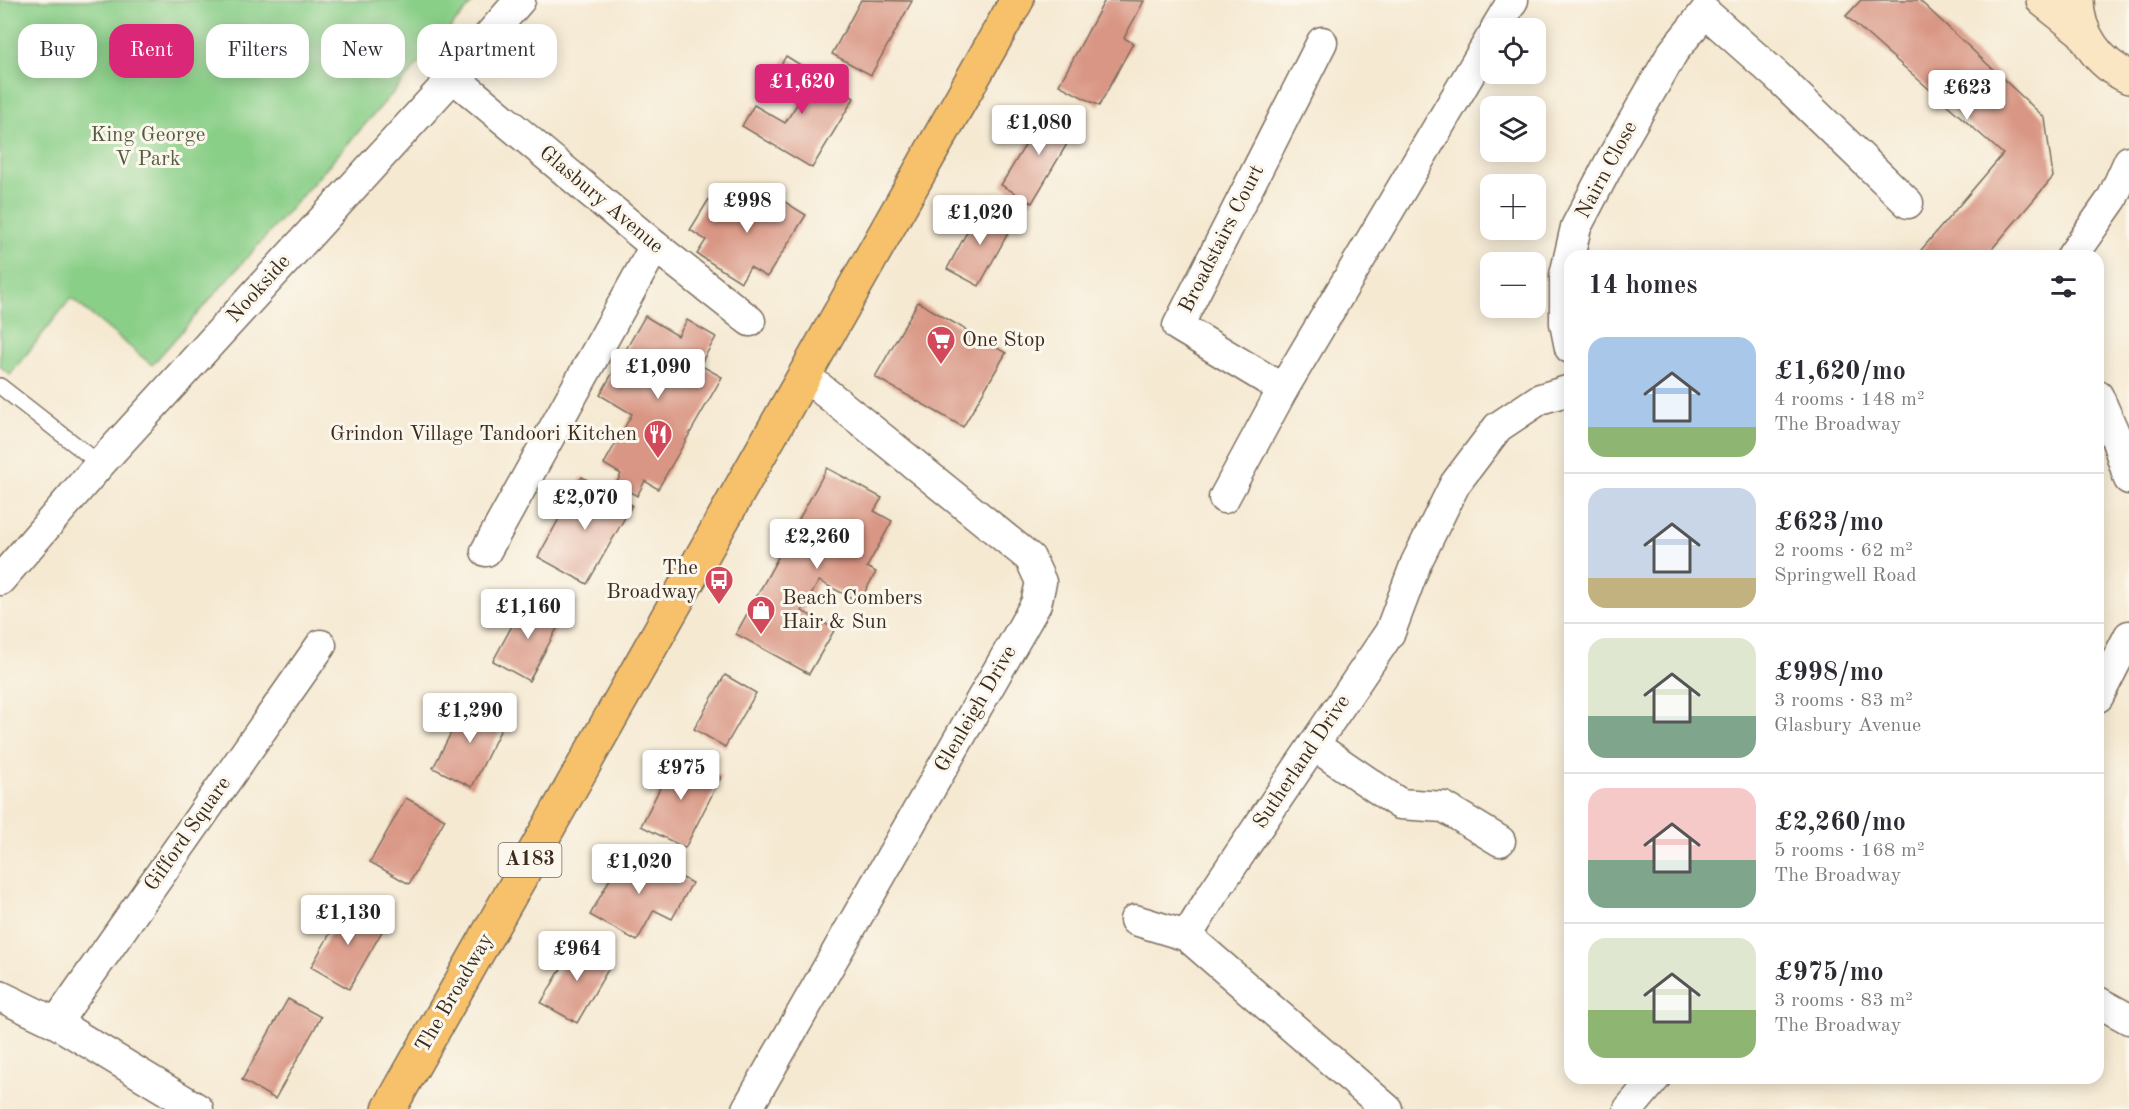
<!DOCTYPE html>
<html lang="en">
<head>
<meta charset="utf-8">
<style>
	body { margin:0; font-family:"Old Standard TT",serif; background:#f2f2f3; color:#2b2b33; height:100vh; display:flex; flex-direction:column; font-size:22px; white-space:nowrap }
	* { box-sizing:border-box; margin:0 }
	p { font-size:20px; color:#7c7c81 }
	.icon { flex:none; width:33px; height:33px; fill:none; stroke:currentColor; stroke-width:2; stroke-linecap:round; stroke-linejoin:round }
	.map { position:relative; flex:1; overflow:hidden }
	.sheet { position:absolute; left:1564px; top:250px; width:540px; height:834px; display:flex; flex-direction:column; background:#fff; border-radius:18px; box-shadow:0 3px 15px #0003 }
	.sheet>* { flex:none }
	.top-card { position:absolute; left:18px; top:24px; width:570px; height:54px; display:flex; gap:12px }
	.fabs { position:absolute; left:1480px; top:18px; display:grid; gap:12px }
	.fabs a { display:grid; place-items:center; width:66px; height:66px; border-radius:12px; background:#fff; box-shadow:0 3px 15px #0003; font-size:30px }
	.price { position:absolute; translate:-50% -51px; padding:0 14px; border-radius:6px; background:#fff; color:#222; font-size:20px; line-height:39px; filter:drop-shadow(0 2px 3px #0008) }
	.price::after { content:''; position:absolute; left:50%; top:36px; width:18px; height:14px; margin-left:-9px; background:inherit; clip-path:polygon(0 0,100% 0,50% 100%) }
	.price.current { background:#db2777; color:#fff }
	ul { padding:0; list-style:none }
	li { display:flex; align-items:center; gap:18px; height:150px; padding:0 24px }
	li+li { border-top:2px solid #e1e1e2 }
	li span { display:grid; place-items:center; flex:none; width:168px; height:120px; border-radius:18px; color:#555 }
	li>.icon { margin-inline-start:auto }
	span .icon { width:72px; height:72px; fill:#fffc; stroke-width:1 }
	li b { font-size:26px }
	h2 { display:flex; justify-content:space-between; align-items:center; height:72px; padding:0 24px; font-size:26px }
	.tag { padding:0 21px; border-radius:18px; background:#fff; box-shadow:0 3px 15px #0003; font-size:21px; line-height:54px }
	.tag.current { background:#db2777; color:#fff }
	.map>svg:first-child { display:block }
	.green { fill:#8acf88; stroke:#627c53; stroke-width:1.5 }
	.building { fill:#d99684 }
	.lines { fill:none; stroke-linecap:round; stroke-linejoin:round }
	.service-casing { stroke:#7c6d5d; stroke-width:18 }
	.minor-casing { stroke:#7c6d5d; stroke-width:33 }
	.secondary-casing { stroke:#7c6d5d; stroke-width:36 }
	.primary-casing { stroke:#7c6d5d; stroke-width:36 }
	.service { stroke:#fff; stroke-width:15 }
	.minor { stroke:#fff; stroke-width:30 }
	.secondary { stroke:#fbe6c4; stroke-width:33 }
	.primary { stroke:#f6c16b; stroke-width:33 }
	.labels { text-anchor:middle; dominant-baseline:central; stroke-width:6; stroke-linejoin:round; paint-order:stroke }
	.shield { fill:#fbf7ec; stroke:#75685c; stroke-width:1.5 }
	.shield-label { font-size:20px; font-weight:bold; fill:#3b2a1e }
	.park-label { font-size:21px; fill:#535c3e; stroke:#fbf7ec }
	.street-label { font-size:21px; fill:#3b2a1e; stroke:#fbf7ec }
	.poi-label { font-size:21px; fill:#3b2a1e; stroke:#fbf7ec; text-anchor:start }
</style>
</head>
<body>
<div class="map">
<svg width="2129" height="1109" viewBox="0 0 2129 1109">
	<rect width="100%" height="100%" fill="#fbf7ec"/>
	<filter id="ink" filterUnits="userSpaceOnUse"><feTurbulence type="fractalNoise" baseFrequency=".0167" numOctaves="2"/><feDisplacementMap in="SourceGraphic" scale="12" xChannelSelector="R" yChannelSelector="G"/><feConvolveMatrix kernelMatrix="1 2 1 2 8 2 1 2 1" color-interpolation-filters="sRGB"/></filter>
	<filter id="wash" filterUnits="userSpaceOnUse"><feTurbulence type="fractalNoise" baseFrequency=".008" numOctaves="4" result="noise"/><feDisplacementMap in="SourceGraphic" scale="24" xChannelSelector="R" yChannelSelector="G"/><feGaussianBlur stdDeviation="1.35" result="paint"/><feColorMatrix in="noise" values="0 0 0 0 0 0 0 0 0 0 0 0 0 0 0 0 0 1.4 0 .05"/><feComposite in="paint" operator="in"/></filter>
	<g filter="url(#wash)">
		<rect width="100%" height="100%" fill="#f5e9d2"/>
		<path class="green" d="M0,0H475L152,365L71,298L10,375L0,366Z"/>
		<g id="blocks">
			<g class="building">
				<path d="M861,0L912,1L871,75L832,54Z"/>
				<path d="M1105,0L1144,1L1124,38L1133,43L1099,106L1059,85Z"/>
				<path d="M1861,0H1919L2045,118L2053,177L1986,256H1916L2003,154L1846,16Z"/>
				<path d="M786,56L854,98L812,168L742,126L754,105L785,123L803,95L774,77Z"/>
				<path d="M1047,109L1077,127L1032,203L1001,185Z"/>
				<path d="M756,184L806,215L767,277L750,267L741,282L697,254L706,240L690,230L709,199L737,216Z"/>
				<path d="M981,206L1013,224L979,286L947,269Z"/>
				<path d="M918,302L1006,353L963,427L875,377Z"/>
				<path d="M645,316L678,336L687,320L716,337L700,365L722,377L658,489L645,481L637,496L616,484L621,474L604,464L632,414L600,395Z"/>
				<path d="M827,468L882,498L874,511L892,521L867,567L876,572L859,602L819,581L802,611L835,629L809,674L736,634Z"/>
				<path d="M582,477L632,505L587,584L538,557Z"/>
				<path d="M526,600L562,619L529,681L493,661Z"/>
				<path d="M725,675L756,693L725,747L694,729Z"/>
				<path d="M468,700L506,719L472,787L433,768Z"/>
				<path d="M677,754L721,777L685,848L641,826Z"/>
				<path d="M406,798L445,819L409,884L370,862Z"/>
				<path d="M627,848L692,883L672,919L654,910L637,941L590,915Z"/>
				<path d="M347,904L385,926L349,989L311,967Z"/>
				<path d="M577,941L613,961L577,1023L541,1003Z"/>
				<path d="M288,999L321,1017L275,1099L242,1080Z"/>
			</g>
		</g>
	</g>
	<g filter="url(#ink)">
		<use href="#blocks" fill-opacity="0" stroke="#7c6d5d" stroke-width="1.5"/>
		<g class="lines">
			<g class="service-casing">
				<path id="service" d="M0,386L100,464"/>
			</g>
			<g class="minor-casing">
				<g id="minor">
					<path d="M1496,28L1513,0"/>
					<path d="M453,77L655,246L750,321"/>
					<path d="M2072,256L2112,199L2129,161"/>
					<path d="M1570,348L1565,323V275L1576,227L1611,160L1673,52L1705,12L1776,75L1908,203"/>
					<path d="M1283,389L1178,326L1322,42"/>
					<path d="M2098,396L2115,435L2129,479"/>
					<path d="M1224,498L1283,389L1491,38"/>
					<path d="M486,551L655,246"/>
					<path d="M0,580L100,464L453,77L520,0"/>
					<path d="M2098,697L2129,636"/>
					<path d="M1315,746L1400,804L1444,807L1500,841"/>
					<path d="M1135,920L1187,936"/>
					<path d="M0,996L56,1023L198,1109"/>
					<path d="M2098,1002L2129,1019"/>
					<path d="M56,1023L321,645"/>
					<path d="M747,1109L1036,604L1041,582L1030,558L804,375"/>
					<path d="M1387,1109L1187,936L1214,892L1390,632L1416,563L1455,484L1498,427L1540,399L1570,390"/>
					<path d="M1629,1109L1655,1078"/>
				</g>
			</g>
			<g class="secondary-casing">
				<g id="secondary">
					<path d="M2043,0L2083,32"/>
					<path d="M2077,0C2077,34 2099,64 2129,77"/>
				</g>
			</g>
			<g class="primary-casing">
				<path id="primary" d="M389,1109L1017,0"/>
			</g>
			<use href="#service" class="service"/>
			<use href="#minor" class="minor"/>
			<use href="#secondary" class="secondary"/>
			<use href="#primary" class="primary"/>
		</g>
	</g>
	<defs>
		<g id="supermarket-pin" transform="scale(1.5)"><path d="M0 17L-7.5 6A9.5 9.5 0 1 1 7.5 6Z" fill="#d1495b" stroke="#fbf7ec"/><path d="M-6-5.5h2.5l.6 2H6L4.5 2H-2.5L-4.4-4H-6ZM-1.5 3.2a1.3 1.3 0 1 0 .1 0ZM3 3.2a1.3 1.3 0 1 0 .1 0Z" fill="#fff"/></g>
		<g id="restaurant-pin" transform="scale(1.5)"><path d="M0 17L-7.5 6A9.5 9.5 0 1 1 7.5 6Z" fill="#d1495b" stroke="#fbf7ec"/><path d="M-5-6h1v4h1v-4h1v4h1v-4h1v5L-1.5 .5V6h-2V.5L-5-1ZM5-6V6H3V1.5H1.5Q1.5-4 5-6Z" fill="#fff"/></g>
		<g id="bus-pin" transform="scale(1.5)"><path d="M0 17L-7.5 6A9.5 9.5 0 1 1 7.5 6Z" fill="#d1495b" stroke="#fbf7ec"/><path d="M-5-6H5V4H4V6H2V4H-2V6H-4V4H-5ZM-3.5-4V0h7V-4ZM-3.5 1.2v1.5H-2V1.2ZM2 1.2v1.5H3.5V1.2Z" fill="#fff"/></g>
		<g id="shop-pin" transform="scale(1.5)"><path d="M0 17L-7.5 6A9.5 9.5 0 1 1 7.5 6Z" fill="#d1495b" stroke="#fbf7ec"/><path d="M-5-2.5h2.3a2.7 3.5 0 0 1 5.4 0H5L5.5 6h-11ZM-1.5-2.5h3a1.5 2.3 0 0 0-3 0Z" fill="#fff"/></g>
	</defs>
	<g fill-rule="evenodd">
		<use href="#supermarket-pin" x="941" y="340"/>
		<use href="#restaurant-pin" x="658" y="434"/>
		<use href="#bus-pin" x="719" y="580"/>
		<use href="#shop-pin" x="761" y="610"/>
	</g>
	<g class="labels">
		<rect class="shield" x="498.5" y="843" width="63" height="34" rx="4.5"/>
		<g class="shield-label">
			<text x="530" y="860">A183</text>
		</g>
		<g class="park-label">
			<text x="148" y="135">King George<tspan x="148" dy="24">V Park</tspan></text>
		</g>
		<g class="street-label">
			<text transform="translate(1607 170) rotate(-62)">Nairn Close</text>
			<text transform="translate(601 200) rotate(40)">Glasbury Avenue</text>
			<text transform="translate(1222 239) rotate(-63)">Broadstairs Court</text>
			<text transform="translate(259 289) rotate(-48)">Nookside</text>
			<text transform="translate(976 709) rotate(-60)">Glenleigh Drive</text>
			<text transform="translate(1302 762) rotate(-56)">Sutherland Drive</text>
			<text transform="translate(188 834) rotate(-55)">Gifford Square</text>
			<text transform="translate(455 993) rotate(-60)">The Broadway</text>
		</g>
		<g class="poi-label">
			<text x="962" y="340">One Stop</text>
			<text x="637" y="434" text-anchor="end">Grindon Village Tandoori Kitchen</text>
			<text x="698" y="568" text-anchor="end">The<tspan x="698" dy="24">Broadway</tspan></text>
			<text x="782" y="598">Beach Combers<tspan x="782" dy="24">Hair &amp; Sun</tspan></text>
		</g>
	</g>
</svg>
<div class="fabs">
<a><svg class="icon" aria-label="locate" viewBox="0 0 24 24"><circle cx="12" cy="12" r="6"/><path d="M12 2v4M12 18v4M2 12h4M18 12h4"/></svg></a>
<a><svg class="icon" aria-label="layers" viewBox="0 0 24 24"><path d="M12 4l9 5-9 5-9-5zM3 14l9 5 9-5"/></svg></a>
<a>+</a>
<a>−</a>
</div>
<b class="price current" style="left:802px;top:115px">£1,620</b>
<b class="price" style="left:1967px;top:121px">£623</b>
<b class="price" style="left:1039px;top:156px">£1,080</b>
<b class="price" style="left:747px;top:234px">£998</b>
<b class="price" style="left:980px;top:246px">£1,020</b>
<b class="price" style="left:658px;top:400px">£1,090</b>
<b class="price" style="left:585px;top:531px">£2,070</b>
<b class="price" style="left:817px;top:570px">£2,260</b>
<b class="price" style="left:528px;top:640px">£1,160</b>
<b class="price" style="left:470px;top:744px">£1,290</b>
<b class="price" style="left:681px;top:801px">£975</b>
<b class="price" style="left:639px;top:895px">£1,020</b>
<b class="price" style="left:348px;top:946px">£1,130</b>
<b class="price" style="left:577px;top:982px">£964</b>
<div class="top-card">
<a class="tag">Buy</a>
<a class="tag current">Rent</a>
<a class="tag">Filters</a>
<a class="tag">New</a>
<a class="tag">Apartment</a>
</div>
<section class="sheet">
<h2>14 homes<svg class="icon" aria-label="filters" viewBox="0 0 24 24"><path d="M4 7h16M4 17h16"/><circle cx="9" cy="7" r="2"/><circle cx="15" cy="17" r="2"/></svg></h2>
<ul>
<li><span style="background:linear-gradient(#a9c7e8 75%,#8fb573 0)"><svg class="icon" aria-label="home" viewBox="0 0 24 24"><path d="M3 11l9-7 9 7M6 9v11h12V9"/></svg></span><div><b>£1,620/mo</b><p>4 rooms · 148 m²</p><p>The Broadway</p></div></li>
<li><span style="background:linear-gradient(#c9d6e8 75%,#c2b280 0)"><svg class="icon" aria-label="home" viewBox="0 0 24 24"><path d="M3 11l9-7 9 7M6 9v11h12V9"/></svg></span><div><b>£623/mo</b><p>2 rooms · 62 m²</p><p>Springwell Road</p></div></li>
<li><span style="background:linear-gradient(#dfe7d0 65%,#7fa58c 0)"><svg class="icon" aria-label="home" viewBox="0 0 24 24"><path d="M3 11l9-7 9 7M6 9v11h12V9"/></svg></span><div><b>£998/mo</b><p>3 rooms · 83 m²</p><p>Glasbury Avenue</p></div></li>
<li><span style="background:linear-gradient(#f6c9c9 60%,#7fa58c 0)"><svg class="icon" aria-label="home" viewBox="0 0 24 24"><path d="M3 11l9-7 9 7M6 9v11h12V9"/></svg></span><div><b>£2,260/mo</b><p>5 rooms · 168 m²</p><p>The Broadway</p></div></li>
<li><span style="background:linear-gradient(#dfe7d0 60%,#8fb573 0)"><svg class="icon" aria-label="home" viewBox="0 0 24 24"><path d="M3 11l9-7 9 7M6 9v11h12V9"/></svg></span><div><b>£975/mo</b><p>3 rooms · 83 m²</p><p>The Broadway</p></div></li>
</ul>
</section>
</div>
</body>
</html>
